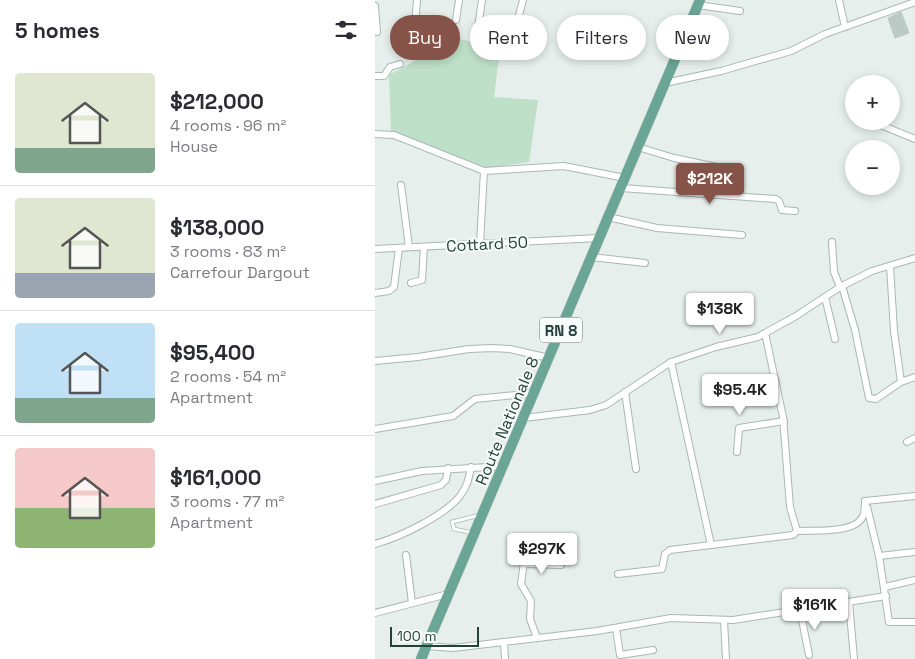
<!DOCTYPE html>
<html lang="en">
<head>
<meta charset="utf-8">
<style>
	body { margin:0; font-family:"Space Grotesk",sans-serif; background:#f2f2f3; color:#2b2b33; height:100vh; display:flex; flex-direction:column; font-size:19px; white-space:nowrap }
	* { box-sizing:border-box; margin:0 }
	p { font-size:16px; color:#7c7c81 }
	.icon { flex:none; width:28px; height:28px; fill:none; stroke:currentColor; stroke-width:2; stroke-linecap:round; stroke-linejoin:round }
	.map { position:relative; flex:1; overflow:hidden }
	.drawer { display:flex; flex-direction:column; background:#fff; width:375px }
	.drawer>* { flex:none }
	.banner { position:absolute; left:15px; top:15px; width:450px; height:45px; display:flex; gap:10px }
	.controls { position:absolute; left:470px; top:75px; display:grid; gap:10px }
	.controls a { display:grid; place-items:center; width:55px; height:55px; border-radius:50%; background:#fff; box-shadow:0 2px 8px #0003; font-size:25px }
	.scale { position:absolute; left:15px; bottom:12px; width:89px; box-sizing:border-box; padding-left:5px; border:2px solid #24423a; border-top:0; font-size:14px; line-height:18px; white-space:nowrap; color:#24423a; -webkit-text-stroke:4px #f7fbf9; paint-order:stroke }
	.price { position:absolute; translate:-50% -42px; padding:0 11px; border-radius:5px; background:#fff; color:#222; font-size:16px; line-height:32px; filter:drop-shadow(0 1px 2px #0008) }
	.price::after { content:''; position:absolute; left:50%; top:30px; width:15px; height:11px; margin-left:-8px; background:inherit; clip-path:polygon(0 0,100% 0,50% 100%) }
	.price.active { background:#855347; color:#fff }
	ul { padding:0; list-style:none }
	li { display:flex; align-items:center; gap:15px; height:125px; padding:0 15px }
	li+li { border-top:1px solid #e1e1e2 }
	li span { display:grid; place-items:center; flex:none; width:140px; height:100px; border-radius:5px; color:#555 }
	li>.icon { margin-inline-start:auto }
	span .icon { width:60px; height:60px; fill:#fffc; stroke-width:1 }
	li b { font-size:21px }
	h2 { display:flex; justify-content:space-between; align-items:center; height:60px; padding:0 15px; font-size:21px }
	.pill { padding:0 18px; border-radius:22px; background:#fff; box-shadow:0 2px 8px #0003; font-size:18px; line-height:45px }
	.pill.active { background:#855347; color:#fff }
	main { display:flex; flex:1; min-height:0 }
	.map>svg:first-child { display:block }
	.green { fill:#bfe0c8 }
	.building { fill:#bbcac4; stroke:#b8c9c2 }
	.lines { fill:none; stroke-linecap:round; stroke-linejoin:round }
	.service-casing { stroke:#a8b8b2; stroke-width:4.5 }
	.minor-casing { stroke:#a8b8b2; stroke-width:8 }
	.primary-casing { stroke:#c2cac8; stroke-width:11 }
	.service { stroke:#fff; stroke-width:3 }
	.minor { stroke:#fff; stroke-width:6 }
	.primary { stroke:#6aa596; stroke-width:10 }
	.labels { text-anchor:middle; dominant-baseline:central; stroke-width:4; stroke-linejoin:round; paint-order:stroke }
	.shield { fill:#f7fbf9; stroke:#637a73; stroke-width:1 }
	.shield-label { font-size:15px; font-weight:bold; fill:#24423a }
	.street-label { font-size:16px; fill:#24423a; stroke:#f7fbf9 }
</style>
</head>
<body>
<main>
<section class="drawer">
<h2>5 homes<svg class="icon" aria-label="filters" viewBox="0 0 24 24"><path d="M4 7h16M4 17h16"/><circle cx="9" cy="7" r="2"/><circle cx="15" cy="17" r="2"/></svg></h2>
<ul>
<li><span style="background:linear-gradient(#dfe7d0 75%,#7fa58c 0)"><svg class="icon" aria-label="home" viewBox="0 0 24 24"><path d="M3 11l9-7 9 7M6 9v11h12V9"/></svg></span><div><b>$212,000</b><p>4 rooms · 96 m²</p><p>House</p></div></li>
<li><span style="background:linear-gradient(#dfe7d0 75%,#9aa5b1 0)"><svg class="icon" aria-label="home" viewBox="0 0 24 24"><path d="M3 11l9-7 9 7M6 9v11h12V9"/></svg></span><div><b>$138,000</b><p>3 rooms · 83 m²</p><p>Carrefour Dargout</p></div></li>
<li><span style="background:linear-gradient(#bfe0f5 75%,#7fa58c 0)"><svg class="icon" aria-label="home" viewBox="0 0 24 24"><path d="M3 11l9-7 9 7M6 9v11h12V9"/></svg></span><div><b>$95,400</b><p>2 rooms · 54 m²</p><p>Apartment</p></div></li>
<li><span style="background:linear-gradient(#f6c9c9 60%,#8fb573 0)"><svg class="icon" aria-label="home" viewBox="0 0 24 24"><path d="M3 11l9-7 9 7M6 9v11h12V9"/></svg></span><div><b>$161,000</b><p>3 rooms · 77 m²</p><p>Apartment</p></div></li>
</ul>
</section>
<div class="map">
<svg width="540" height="659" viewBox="0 0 540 659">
	<rect width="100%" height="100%" fill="#e6efeb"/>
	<path class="green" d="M81,38L125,49L119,97L163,100L154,162L112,168L16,132L14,75Z"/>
	<path class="building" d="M526,12L534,33L520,38L513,18Z"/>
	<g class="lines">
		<g class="service-casing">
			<path id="service" d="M98,533L79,529L77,522L105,515"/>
		</g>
		<g class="minor-casing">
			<g id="minor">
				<path d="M464,0L470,27"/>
				<path d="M323,5L365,11"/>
				<path d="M0,6L2,32"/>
				<path d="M81,20L84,0"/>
				<path d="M103,27L107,0"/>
				<path d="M137,42L148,0"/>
				<path d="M38,51L42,0"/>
				<path d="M0,76H9L15,67L25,64"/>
				<path d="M290,83L346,71L416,51L450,34L540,2"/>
				<path d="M496,121L540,139"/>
				<path d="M0,134L19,135L109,171L189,166L250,178"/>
				<path d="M263,147L299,158L356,170"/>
				<path d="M26,185L34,247"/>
				<path d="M246,188L401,199L404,201L407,210L420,211"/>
				<path d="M233,217L282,228L367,235"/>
				<path d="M457,242L459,272L465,287"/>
				<path d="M105,244L109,171"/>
				<path d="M0,249L224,238"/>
				<path d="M216,257L270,263"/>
				<path d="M515,266L519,331L526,382"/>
				<path d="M36,283L47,280L49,247"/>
				<path d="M467,286L480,330L494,398L501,399L526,382L540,377"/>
				<path d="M0,293L14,291L19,287L24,248"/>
				<path d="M450,297L460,339"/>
				<path d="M390,333L408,417L415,507L422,531"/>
				<path d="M0,361L43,357L94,349L117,348L135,349L174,358"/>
				<path d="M296,362L336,545"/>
				<path d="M250,392L261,469"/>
				<path d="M149,418L215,410L231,405L296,362L341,347L383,337L421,316L465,287L497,271L540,258"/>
				<path d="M0,429L78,416L100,399L160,393"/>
				<path d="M532,442L540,438"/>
				<path d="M362,452L364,428L409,421"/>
				<path d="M0,481L47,471L129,466"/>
				<path d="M490,501L540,496"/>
				<path d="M0,504L66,485L71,480L73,468"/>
				<path d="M492,507L504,556L514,622H540"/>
				<path d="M0,544C25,537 69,516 85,496C92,487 94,478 96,467"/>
				<path d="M151,547L146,584L156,601L155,619L162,638"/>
				<path d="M31,555L37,603"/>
				<path d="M504,556L540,552"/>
				<path d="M149,564L186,565"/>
				<path d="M243,574L287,569L290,554L295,550L418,535L422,531C438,530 481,534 488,516C490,512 490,505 490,501"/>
				<path d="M510,587L540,580"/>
				<path d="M474,602L479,659"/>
				<path d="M425,610L434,655"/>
				<path d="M0,613L73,594"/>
				<path d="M349,620L351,659"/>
				<path d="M241,628L245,655L278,650"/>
				<path d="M129,642L130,659"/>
				<path d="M52,646L78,648L222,631L296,618L358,620L511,596"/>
			</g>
		</g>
		<g class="primary-casing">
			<path id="primary" d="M46,659L325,0"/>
		</g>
		<use href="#service" class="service"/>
		<use href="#minor" class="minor"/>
		<use href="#primary" class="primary"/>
	</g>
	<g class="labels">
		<rect class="shield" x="165" y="317.5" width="42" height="25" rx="4"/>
		<g class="shield-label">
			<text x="186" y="330">RN 8</text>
		</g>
		<g class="street-label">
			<text transform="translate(112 244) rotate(-3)">Cottard 50</text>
			<text transform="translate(132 421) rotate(-67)">Route Nationale 8</text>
		</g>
	</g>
</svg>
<div class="controls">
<a>+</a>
<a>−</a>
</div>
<div class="scale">100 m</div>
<b class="price active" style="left:335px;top:205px">$212K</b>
<b class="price" style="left:345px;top:335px">$138K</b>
<b class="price" style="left:365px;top:416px">$95.4K</b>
<b class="price" style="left:167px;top:575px">$297K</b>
<b class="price" style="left:440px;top:631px">$161K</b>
<div class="banner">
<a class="pill active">Buy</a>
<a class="pill">Rent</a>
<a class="pill">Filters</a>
<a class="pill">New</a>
</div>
</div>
</main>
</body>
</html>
